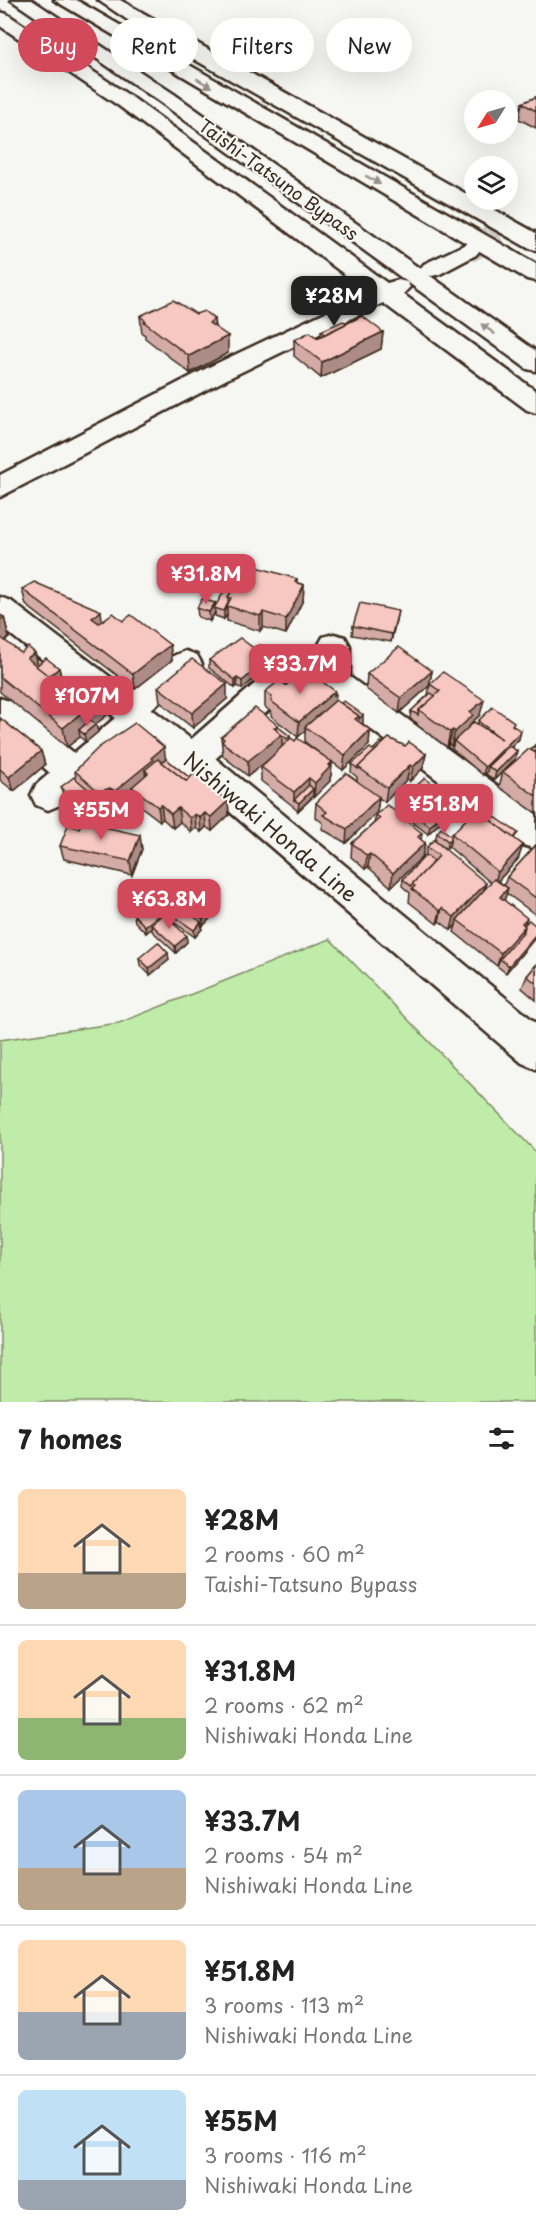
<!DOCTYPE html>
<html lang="en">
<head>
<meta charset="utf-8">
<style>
	body { margin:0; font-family:"Playpen Sans",sans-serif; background:#f2f2f2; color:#222; height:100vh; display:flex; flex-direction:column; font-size:22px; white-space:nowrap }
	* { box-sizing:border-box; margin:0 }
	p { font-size:20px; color:#767676 }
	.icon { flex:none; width:33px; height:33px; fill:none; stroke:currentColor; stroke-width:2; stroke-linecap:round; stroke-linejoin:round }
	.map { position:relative; height:1402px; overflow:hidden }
	.panel { display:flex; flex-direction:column; background:#fff; flex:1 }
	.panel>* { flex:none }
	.top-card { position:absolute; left:18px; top:18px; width:501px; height:54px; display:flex; gap:12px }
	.needle { width:39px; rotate:233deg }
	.buttons { position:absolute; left:464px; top:90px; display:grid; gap:12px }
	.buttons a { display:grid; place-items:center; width:54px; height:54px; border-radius:50%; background:#fff; box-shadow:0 6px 24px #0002; font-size:30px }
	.price { position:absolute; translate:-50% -51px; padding:0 14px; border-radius:12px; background:#d1495b; color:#fff; font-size:20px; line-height:39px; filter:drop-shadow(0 2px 3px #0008) }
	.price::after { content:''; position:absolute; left:50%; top:36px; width:18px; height:14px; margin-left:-9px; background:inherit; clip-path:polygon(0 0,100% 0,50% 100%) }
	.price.active { background:#222; color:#fff }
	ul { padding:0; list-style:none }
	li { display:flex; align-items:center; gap:18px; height:150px; padding:0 18px }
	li+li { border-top:2px solid #e0e0e0 }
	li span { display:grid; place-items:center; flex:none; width:168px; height:120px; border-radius:9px; color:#555 }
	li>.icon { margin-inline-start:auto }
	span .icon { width:72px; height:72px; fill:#fffc; stroke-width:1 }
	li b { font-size:26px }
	h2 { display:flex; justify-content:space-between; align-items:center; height:72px; padding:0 18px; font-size:26px }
	.chip { padding:0 21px; border-radius:27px; background:#fff; box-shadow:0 6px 24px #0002; font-size:21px; line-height:54px }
	.chip.active { background:#d1495b; color:#fff }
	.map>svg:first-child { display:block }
	.green { fill:#c0eca9; stroke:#7e8b64; stroke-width:1.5 }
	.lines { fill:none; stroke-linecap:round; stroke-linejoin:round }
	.minor-tunnel-far1 { stroke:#d1cdc8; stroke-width:21; stroke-dasharray:21 10; stroke-linecap:butt }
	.minor-tunnel { stroke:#d1cdc8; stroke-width:26; stroke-dasharray:26 14; stroke-linecap:butt }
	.minor-casing { stroke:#3b2a1e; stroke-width:5 }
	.major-casing { stroke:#3b2a1e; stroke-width:5 }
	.highway-casing { stroke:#3b2a1e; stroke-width:5 }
	.minor { fill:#f6f6f2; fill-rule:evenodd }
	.major { fill:#f6f6f2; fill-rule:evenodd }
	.highway { fill:#f6f6f2; fill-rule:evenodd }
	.wall { fill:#d4aba6; stroke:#3b2a1e; stroke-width:1.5 }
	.shaded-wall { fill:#ad8b87; stroke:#3b2a1e; stroke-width:1.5 }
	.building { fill:#f7c7c1; stroke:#3b2a1e; stroke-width:1.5 }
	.oneway { fill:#989088 }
	.labels { text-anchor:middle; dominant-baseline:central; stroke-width:4.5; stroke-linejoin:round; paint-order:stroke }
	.far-street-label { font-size:18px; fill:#3b2a1e; stroke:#f6f6f2 }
	.street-label { font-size:21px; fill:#3b2a1e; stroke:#f6f6f2 }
</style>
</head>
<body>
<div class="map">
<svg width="536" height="1402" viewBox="0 0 536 1402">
	<rect width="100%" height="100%" fill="#f6f6f2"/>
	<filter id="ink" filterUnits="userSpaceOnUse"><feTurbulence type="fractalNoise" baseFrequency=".0167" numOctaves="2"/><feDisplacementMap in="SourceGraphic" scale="12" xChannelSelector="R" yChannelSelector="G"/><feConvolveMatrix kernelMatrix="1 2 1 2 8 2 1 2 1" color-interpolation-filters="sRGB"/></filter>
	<g filter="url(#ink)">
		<path class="green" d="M330,939L536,1152V1402H0V1040L119,1023Z"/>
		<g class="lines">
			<path class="minor-tunnel-far1" d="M492,238L499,234"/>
			<path class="minor-tunnel" d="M468,250L495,236"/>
			<g class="minor-casing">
				<g id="minor">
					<path d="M98,0H120L536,233V250L528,248L144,31Z"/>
					<path d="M0,12L7,14L133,98L387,283L398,280L407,282L410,287L403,294L536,391V413L527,410L383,303L229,378L0,497V475L211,366L368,292L119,106L0,26Z"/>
					<path d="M468,243L476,245L480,250L476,255L440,274L432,276L424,274L420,269L424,264Z"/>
					<path d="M334,634L345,637L350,646V677L536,814V849L523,845L322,692L318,681L302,680L204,769L192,773L180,769L175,759L180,749L284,658L295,654L318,656V646L323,637Z"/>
					<path d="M186,651L197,655L202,664L197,673L151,709L156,717L151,727L60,805L48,810L36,805L31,795L36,785L50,773L0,730V698L12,702L74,753L115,718L110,709L115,700L175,655Z"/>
				</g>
			</g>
			<g class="major-casing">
				<path id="major" d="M0,597L11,601L204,749L536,1023V1069L522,1063L180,769L0,626Z"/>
			</g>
			<g class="highway-casing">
				<g id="highway">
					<path d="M11,0H32L174,94L536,351V371L527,369L160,102Z"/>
					<path d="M54,0H76L536,264V281L527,279Z"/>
				</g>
			</g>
			<use href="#minor" class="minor"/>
			<use href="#major" class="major"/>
			<use href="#highway" class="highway"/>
		</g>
		<g class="wall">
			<path d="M536,97V128L519,119L522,103Z"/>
			<path d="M196,314L214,319L215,327L228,353L190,373L145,338V335L142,333L140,316Z"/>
			<path d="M347,323L383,332L381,349L321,378L294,356V340L317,338L321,336V331Z"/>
			<path d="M297,579V583L304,585L303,600L286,634L263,627L260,631L227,621V615L224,619L215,616V612L210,621L198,617L197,608L215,603V607L231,592Z"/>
			<path d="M22,589L102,621H123L170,645L172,660L135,689L26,605Z"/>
			<path d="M0,615L4,617L9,638L5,641L21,653H35L38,665L59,668L61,677L56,681L75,696L108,714L96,724L98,732L86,742L80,737L67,747L0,692Z"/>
			<path d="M396,620L391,642L352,635L353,626Z"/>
			<path d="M255,649L273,655V663L242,689L237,686L235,688L209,668V660Z"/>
			<path d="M432,671L429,686L399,713L366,689L367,674Z"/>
			<path d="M299,674L334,694L335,700L363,723L362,724L370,730L369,745L343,770L332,762L331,776L330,777V781L298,811L293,807V806L261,781V767L266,762L248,776L223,756L221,737L278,725L277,726L290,736V738L330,761L305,742V731L298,737L271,716V712L265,707V692L282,682Z"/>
			<path d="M430,684L480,715L471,723L470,726L478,724V721L513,725L519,739L511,747L517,751L515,759L494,780L486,774L487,772L483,775L452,749L453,745L451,746L449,744L447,747L417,725V723L410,719L411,711L428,695Z"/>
			<path d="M158,687L227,699L193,728L160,702Z"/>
			<path d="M0,718L41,751L45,765L14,791L0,780Z"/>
			<path d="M383,743L405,746L426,754L423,768L410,781L407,779L385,802L379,798L377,812L346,843L322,829L323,823L315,817L316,803L357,781V777L351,772L352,764Z"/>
			<path d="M536,744V813L499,787L503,772Z"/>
			<path d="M166,759L190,778L228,801L229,815L212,831L206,827L201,832L196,828L191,832L180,822L173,828L163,819L160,821L134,801L133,792L117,805L113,802L102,807L91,798L92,799L85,805L71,803L63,795L61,787L76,779L75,771Z"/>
			<path d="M398,803L453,810L428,834L397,810Z"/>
			<path d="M376,815L422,833L421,840L425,843L422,857L391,887L368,867L365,869L351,857L352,843L374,823Z"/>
			<path d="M437,833L451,836L452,834L516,840L523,845L518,859L498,881L504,885L507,877L536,845V915L506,893L504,900L524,925L536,926L506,973L497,966L498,965L497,966L454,932L456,925L451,930L439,921L437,924L409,902L410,893L402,886L403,879L425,856L427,847L486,883L484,890L491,883L449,847V846L446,849L435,841Z"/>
			<path d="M60,846L142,849L132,875L64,859Z"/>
			<path d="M177,899L219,909L203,926L202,925V929L195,937L169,919V915L166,917L187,942L176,953L152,931V928L146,933L135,922L134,915L170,906L171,909L178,905Z"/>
			<path d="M139,958L169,960L150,975L140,965Z"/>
			<path d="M536,965V1000L522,988L527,976Z"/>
		</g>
		<g class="shaded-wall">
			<path d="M214,319L215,335L209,323Z"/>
			<path d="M383,332L381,349L321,378L322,362Z"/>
			<path d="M228,336V353L190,373L189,356Z"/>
			<path d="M304,585L303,600L286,634V619Z"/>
			<path d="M215,603V612L210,621L209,612Z"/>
			<path d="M227,606V615L224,619V611Z"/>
			<path d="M101,611L103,627L92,618Z"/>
			<path d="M398,611L396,620L391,642L392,634Z"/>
			<path d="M263,612V627L260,631V616Z"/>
			<path d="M4,617L9,638L0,644V620Z"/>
			<path d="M170,645L172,660L135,689L133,674Z"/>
			<path d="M35,653L40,673L27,658Z"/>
			<path d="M273,655V663L242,689V681Z"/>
			<path d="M59,668L61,677L46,689L44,680Z"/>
			<path d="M432,671L429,686L399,713L401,698Z"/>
			<path d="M237,678V686L235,688V680Z"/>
			<path d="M227,684V699L193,728L192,713Z"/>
			<path d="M335,691L334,695L336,694L335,702L305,727V731L298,737L299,722Z"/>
			<path d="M104,694L108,714L84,734L79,730L80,737L67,747L63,728Z"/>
			<path d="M484,700L480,715L471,723L469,729L454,741L453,745L451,746L455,732L470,712Z"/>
			<path d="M363,715V723L358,727L355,719L359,716Z"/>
			<path d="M96,724L98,732L86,742L84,734Z"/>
			<path d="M278,725L277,738L282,734V749L248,776V761L274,728Z"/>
			<path d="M370,730L369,745L343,770L345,755Z"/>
			<path d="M453,730L449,744L447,747L450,732Z"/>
			<path d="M521,731L519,739L490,768L488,766L487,772L483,775L485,767Z"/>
			<path d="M164,747L166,762L148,773L145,770L146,781L132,787L133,792L117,805L115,791L151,758Z"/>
			<path d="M41,751L45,765L14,791L9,777Z"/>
			<path d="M517,751L515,759L494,780L496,772Z"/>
			<path d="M426,754L423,768L410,781L413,767Z"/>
			<path d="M332,762L331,776L330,777V781L314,797L315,783Z"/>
			<path d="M410,765L407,779L385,802L387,788Z"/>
			<path d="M309,778L308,792L294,800V792Z"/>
			<path d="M110,788L113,802L102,807L99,792Z"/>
			<path d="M313,789V796L298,811L299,803Z"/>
			<path d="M90,791L92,799L85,805L83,797Z"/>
			<path d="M379,797L377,812L346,843L347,829Z"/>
			<path d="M228,801L229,815L212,831L211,817Z"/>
			<path d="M455,802L453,810L428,834L430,826Z"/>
			<path d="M161,805L163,819L160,821L158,807Z"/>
			<path d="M178,808L180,822L173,828L171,814Z"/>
			<path d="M205,813L206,827L201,832L200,818Z"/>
			<path d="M195,814L196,828L191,832L190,818Z"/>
			<path d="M140,835L142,849L132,875L130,861Z"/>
			<path d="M451,839L449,846L446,849L448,841Z"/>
			<path d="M425,843L422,857L391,887L393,873Z"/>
			<path d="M523,845L518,859L494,885L498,872Z"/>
			<path d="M370,854L368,867L365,869L367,856Z"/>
			<path d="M486,883L482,896L457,920L456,925L451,930L454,917Z"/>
			<path d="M508,888L504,902L500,897Z"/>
			<path d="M219,902V909L203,926V919Z"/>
			<path d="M170,906L171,913L168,912L169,915L154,927L151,924L152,928L146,933L145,926Z"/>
			<path d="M442,908L439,921L437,924L440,911Z"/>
			<path d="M527,918L520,939L500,959L497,966L501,953L522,923Z"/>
			<path d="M201,922L202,929L195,937L194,930Z"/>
			<path d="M536,934V937L506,973L509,966Z"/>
			<path d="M187,936V942L176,953L175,946Z"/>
			<path d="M168,953L169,960L150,975L149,968Z"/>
		</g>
		<g class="building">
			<path d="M536,97V111L522,103Z"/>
			<path d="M173,300L196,314L204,311L214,319L209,323L228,336L189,356L144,322L146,321L140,316Z"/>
			<path d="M362,316L383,332L322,362L294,340L310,332L317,338Z"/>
			<path d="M343,321L347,323L325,334L321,331Z"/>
			<path d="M247,564L297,579L295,582L304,585L286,619L263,612L260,616L227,606L231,598L228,597Z"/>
			<path d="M34,582L101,611L92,618L99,623L113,613L123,621L131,615L170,645L133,674L22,589Z"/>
			<path d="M225,590L231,592L228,597V603L224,611L214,608Z"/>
			<path d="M202,599L215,603L209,612L197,608Z"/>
			<path d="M360,603L398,611L392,634L353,626Z"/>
			<path d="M0,637L21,653L28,647L35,653L27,658L76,697L92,685L104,694L63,728L0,677Z"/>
			<path d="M240,638L255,649L260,645L273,655L242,681L237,678L235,680L209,660Z"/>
			<path d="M399,647L432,671L401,698L367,674Z"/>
			<path d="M46,658L59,668L49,676L36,666Z"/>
			<path d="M192,659L227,684L192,713L158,687Z"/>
			<path d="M305,669L335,691L299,722L271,701L272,697L265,692L280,680L286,685Z"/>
			<path d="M295,671L299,674L286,685L282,682Z"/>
			<path d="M443,672L484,700L470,712L473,715L455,732L453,730L450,732L419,710L440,691L430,684Z"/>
			<path d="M84,689L86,690L76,697L75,696Z"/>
			<path d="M431,693L435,696L419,710L418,715L411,711Z"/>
			<path d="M336,700L359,716L355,719L370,730L345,755L305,727Z"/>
			<path d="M344,701L363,715L359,719V716L341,703Z"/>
			<path d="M493,707L514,722L512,725L521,731L485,767L454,741L474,722L502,739L478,721Z"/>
			<path d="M255,708L278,725L274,728L282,734L248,761L222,742L224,739L221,737Z"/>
			<path d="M0,718L41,751L9,777L0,769Z"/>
			<path d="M90,720L96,724L84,734L79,730Z"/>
			<path d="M135,723L164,747L151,758L153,760L115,791L110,788L99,792L75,771L98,748Z"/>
			<path d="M277,726L290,736L287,739L277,731Z"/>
			<path d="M291,738L295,741L297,738L332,762L329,765L331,766L315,783L309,778L294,792L261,767Z"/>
			<path d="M389,738L405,746L409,742L426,754L413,767L410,765L387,788L358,767Z"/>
			<path d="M381,742L383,743L358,767V769L352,764L370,748L373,750Z"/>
			<path d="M536,744V753L531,750Z"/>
			<path d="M509,746L517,751L496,772L488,766Z"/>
			<path d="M529,749L536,753V796L503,772Z"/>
			<path d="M158,759L186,781L194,774L228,801L211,817L205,813L200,818L195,814L190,818L178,808L171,814L161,805L158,807L132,787L148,773L145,770Z"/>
			<path d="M166,759L190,778L186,781L162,762Z"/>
			<path d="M346,773L379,797L347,829L323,815L327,812L316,803Z"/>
			<path d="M74,777L90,791L83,797L69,795L61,787Z"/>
			<path d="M425,778L455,802L430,826L398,803Z"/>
			<path d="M309,785L313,789L299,803L294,800Z"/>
			<path d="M387,805L422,833L418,837L425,843L393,873L370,854L367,856L352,843L380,818L376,815Z"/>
			<path d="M474,811L480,812L523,845L498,872L452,834Z"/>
			<path d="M491,814L518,833L514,838L488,818Z"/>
			<path d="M82,822L140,835L130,861L60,846L68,825L79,828Z"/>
			<path d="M441,828L451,836V839L448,841L437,833Z"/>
			<path d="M434,840L486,883L454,917L442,908L440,911L412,889L415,886L412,884L439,856L427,847Z"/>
			<path d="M536,845V898L507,877Z"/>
			<path d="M426,855L434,861L412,884L411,886L403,879Z"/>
			<path d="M494,879L508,888L500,897L527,918L522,923L525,926L501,953L457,920Z"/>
			<path d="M194,883L219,902L203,919L177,899Z"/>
			<path d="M159,895L170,906L145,926L134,915Z"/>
			<path d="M176,903L201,922L194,930L168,912Z"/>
			<path d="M163,914L187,936L175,946L151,924Z"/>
			<path d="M529,920L536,926V934L509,966L500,959L524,931L525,926L524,925Z"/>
			<path d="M158,942L168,953L149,968L139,958Z"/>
			<path d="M536,965V983L527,976Z"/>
		</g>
		<defs><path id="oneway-solid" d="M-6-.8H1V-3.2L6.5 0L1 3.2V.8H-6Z" transform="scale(1.5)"/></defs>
		<g class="oneway">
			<use href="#oneway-solid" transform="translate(204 83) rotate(30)"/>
			<use href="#oneway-solid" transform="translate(373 180) rotate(30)"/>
			<use href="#oneway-solid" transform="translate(488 329) rotate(-144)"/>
		</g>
	</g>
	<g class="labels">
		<g class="far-street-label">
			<text transform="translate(279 179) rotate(36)">Taishi-Tatsuno Bypass</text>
		</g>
		<g class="street-label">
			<text transform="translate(271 826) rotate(40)">Nishiwaki Honda Line</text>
		</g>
	</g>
</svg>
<div class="buttons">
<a><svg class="needle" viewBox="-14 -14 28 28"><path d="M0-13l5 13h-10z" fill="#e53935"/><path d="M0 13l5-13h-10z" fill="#767676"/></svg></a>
<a><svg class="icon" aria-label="layers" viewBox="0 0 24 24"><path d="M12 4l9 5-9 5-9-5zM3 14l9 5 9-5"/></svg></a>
</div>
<b class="price active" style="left:334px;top:327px">¥28M</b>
<b class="price" style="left:206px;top:605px">¥31.8M</b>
<b class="price" style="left:300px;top:695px">¥33.7M</b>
<b class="price" style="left:87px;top:727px">¥107M</b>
<b class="price" style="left:444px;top:835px">¥51.8M</b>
<b class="price" style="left:101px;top:841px">¥55M</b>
<b class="price" style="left:169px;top:930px">¥63.8M</b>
<div class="top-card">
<a class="chip active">Buy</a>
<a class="chip">Rent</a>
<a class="chip">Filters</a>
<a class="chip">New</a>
</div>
</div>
<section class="panel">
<h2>7 homes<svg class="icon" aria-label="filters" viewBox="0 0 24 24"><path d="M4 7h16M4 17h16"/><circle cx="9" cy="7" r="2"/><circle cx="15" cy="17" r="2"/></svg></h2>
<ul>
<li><span style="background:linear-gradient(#ffd9b3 70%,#b9a48a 0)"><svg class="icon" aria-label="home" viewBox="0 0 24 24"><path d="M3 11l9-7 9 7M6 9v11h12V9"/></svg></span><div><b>¥28M</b><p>2 rooms · 60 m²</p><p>Taishi-Tatsuno Bypass</p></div></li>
<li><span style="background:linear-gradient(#ffd9b3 65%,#8fb573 0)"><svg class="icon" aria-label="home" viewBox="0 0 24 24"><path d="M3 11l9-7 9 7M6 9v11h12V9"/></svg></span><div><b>¥31.8M</b><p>2 rooms · 62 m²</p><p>Nishiwaki Honda Line</p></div></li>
<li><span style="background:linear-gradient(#a9c7e8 65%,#b9a48a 0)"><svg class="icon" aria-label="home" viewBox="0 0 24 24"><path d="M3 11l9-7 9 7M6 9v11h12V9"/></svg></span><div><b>¥33.7M</b><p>2 rooms · 54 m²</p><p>Nishiwaki Honda Line</p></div></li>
<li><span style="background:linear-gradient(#ffd9b3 60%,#9aa5b1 0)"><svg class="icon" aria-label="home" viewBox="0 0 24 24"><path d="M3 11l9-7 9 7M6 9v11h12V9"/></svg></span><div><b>¥51.8M</b><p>3 rooms · 113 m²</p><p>Nishiwaki Honda Line</p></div></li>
<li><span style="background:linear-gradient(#bfe0f5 75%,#9aa5b1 0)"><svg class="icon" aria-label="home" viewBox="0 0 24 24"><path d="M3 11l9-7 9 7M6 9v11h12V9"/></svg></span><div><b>¥55M</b><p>3 rooms · 116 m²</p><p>Nishiwaki Honda Line</p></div></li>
</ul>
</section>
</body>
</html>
